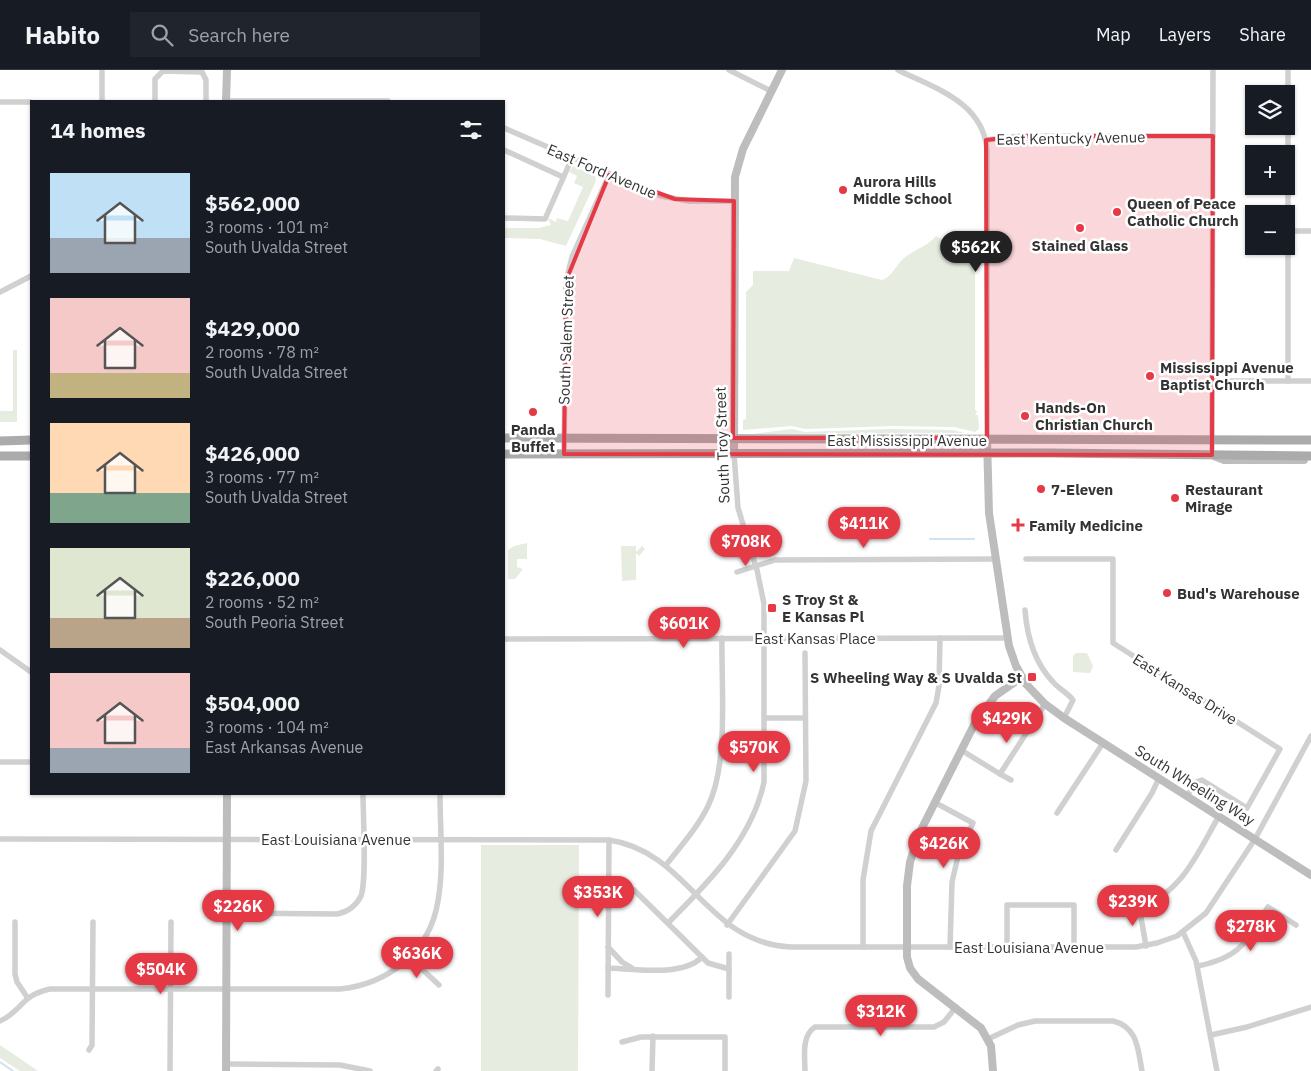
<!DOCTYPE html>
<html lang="en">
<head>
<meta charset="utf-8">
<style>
	body { margin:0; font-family:"IBM Plex Sans",sans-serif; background:#20242c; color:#f1f3f6; height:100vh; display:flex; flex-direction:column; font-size:19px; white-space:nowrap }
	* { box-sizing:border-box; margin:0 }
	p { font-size:16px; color:#9ea1a6 }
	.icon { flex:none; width:28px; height:28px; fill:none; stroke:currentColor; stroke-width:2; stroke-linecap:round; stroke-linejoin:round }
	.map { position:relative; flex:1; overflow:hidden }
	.side { position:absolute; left:30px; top:30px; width:475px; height:695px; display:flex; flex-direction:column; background:#171b24; border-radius:0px; box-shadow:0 1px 4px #0004 }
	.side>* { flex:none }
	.fabs { position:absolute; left:1245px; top:15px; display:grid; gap:10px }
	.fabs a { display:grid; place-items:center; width:50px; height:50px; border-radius:0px; background:#171b24; box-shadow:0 1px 4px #0004; font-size:25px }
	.price { position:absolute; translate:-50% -42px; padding:0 11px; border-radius:18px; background:#e63946; color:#fff; font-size:16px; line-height:32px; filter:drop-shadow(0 1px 2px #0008) }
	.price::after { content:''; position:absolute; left:50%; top:30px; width:15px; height:11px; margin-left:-8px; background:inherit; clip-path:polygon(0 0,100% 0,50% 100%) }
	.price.selected { background:#222; color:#fff }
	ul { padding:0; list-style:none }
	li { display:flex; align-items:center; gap:15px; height:125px; padding:0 20px }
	li span { display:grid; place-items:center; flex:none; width:140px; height:100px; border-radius:0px; color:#555 }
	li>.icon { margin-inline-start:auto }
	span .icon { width:60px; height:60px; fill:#fffc; stroke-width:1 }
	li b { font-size:21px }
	h2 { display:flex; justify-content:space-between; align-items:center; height:60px; padding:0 20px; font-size:21px }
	header { display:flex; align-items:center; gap:30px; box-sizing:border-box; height:70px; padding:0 25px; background:#171b24; border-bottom:1px solid #363941 }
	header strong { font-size:24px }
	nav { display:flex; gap:28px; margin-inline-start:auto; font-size:18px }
	.search { width:350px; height:45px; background:#20242c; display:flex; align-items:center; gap:12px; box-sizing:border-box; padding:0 18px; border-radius:0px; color:#9ea1a6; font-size:19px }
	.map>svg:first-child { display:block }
	.green { fill:#e6ecdf }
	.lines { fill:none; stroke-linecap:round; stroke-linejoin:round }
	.stream { stroke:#cfe2ee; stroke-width:2 }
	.street { stroke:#d0d0d0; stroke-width:5.5 }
	.secondary { stroke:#bdbdbd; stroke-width:8 }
	.primary { stroke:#ababab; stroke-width:9 }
	.marked { fill:#e63946; fill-opacity:0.2; stroke:#e63946; stroke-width:4; stroke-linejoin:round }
	.poi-dot { fill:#e63946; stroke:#fff; stroke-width:2 }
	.labels { text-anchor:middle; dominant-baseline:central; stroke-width:5; stroke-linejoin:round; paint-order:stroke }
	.street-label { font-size:15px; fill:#333; stroke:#fff }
	.poi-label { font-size:15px; font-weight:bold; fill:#333; stroke:#fff; text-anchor:start }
</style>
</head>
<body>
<header>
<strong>Habito</strong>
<div class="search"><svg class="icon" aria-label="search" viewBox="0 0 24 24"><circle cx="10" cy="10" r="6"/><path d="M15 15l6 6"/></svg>Search here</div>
<nav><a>Map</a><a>Layers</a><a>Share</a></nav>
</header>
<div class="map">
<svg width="1311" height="1001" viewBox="0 0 1311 1001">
	<rect width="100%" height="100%" fill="#fff"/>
	<g class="green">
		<path d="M573,96L595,106L596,111L566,176L540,169L504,168V158H539L551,155L548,148L556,152L557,148L568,151L583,117L574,113L577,106L569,102Z"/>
		<path d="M936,166L961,180L975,203V339L977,342L975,345H978L979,359L975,362L954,357L891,356L805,359L792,356L743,360V350L746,349V222L753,215V201H789L794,188L882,210C892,207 896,195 904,188C915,179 927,177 936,166Z"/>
		<path d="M13,280H17V352H0V341H13Z"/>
		<path d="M792,359L805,362L891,359L953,360L965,363L753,364Z"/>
		<path d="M527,473V489H517V497L523,499L515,509H508V480L514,476Z"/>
		<path d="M621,476H636V482L642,476L645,479L639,486L636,483V510L622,511Z"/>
		<path d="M1076,583H1087L1093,596L1090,603L1073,602V586Z"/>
		<path d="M481,775H579L578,1001H481Z"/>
		<path d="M0,975L38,1001H20L0,988Z"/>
	</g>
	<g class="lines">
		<g class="stream">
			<path d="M930,469H974"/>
			<path d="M0,992L13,1001"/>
		</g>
		<g class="street">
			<path d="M102,0V31"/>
			<path d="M729,0L771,21"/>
			<path d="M898,0C936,19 983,32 987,80V368"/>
			<path d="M1288,0V311"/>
			<path d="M155,31V9L163,1L202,2L206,10V31"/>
			<path d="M226,31H388"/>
			<path d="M0,32H31"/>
			<path d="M504,58L661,126L689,131H734"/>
			<path d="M986,70L1021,66H1213"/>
			<path d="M504,80L563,107"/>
			<path d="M504,148L545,149L572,88"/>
			<path d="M1288,161H1311"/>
			<path d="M0,222L31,206"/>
			<path d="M1213,311H1311"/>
			<path d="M564,384L566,211L572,187L609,105"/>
			<path d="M1212,385L1213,0"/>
			<path d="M1026,489H1113V573L1280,679L1247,738L1202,710L1196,712L1187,726"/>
			<path d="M737,502L775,490L996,489"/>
			<path d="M1025,540C1027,567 1034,592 1053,612C1059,619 1068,623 1073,630L1064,648"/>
			<path d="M504,569L1007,568"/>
			<path d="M0,580L31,602"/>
			<path d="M765,648H805"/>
			<path d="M961,680L1000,704L1045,634"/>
			<path d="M0,692H31"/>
			<path d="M1000,704L1011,710"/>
			<path d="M934,732L973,753L959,782L952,812L950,877"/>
			<path d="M1057,743L1103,673"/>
			<path d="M0,769L609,770C690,782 705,873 791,877H1136L1157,873L1177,866L1206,843L1255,769L1311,666"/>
			<path d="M1116,780L1152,723L1159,708"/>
			<path d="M666,795C681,776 698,757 708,736C729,694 721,616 722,568"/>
			<path d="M609,814H618L634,820L708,893L729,899"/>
			<path d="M227,843L337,844C347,842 356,836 361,826C367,810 363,745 363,724"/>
			<path d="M15,852V904L17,912L27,927"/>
			<path d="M668,853C709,812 752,769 764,712V534L757,500L738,438L734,384"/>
			<path d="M727,855L795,761L806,711L805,583"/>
			<path d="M1183,862L1196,891L1217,1001"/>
			<path d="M1146,876L1139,836C1181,826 1199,780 1219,746"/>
			<path d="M608,877L622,892L632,898"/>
			<path d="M863,877V810L871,761L936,633L939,616L940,568"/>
			<path d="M1007,877V835H1074V877"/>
			<path d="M729,884V927"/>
			<path d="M410,888L439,915"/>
			<path d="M1198,896C1241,887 1246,872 1268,837L1296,855"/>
			<path d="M608,898C635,899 683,907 702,887"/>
			<path d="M608,925L609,770"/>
			<path d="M0,951C21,942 21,925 50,919H340C389,914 430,881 438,831C444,797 440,759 440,724"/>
			<path d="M1211,965L1247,957L1311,937"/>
			<path d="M988,969L1018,955L1035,951H1113C1138,957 1138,980 1142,1001"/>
			<path d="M622,972L641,967H725V1001"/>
			<path d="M89,980L92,975L93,852"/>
			<path d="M226,994L340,995L370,1001"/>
			<path d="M170,1001L171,852"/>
			<path d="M436,1001L438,999"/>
			<path d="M652,1001L653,966"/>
			<path d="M805,1001C805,987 801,966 815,957H934L944,952L956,937"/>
		</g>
		<g class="secondary">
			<path d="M226,31L227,0"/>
			<path d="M987,368L989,443L1009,576L1016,596L1026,614L1045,634L1064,648L1311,805"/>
			<path d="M734,384L735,107L743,79L782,0"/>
			<path d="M1214,386L1224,390H1304"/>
			<path d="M226,1001L227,724"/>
			<path d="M993,1001L991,976L981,958L918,909L910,898L907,887V816L910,792L919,764L975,653L995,626L1022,607"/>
		</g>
		<g class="primary">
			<path d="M504,368L1311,370"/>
			<path d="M0,371L31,370"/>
			<path d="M504,384L1050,383L1311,386"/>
			<path d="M0,386H31"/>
		</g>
	</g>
	<path class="marked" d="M1021,66H1213L1212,385L564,384L566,211L609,105L675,129L734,131L733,368H987L986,70Z"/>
	<g class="poi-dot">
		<circle cx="843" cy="120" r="5"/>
		<circle cx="1117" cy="142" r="5"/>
		<circle cx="1080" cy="158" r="5"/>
		<circle cx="1150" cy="306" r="5"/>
		<circle cx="533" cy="342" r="5"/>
		<circle cx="1025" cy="346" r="5"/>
		<circle cx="1041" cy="419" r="5"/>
		<circle cx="1175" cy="428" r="5"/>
		<path d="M1015.5 447.5h5v5h5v5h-5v5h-5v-5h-5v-5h5z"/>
		<circle cx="1167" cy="523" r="5"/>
		<rect x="767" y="533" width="10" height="10" rx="2.5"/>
		<rect x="1027" y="602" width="10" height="10" rx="2.5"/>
	</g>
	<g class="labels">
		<g class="street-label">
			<text transform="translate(1071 68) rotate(-1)">East Kentucky Avenue</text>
			<text transform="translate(602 101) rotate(23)">East Ford Avenue</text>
			<text transform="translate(566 270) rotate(-88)">South Salem Street</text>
			<text x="907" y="370">East Mississippi Avenue</text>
			<text transform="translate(722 375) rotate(-92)">South Troy Street</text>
			<text x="815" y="568">East Kansas Place</text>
			<text transform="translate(1185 619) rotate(32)">East Kansas Drive</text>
			<text transform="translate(1195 715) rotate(32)">South Wheeling Way</text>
			<text x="336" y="769">East Louisiana Avenue</text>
			<text x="1029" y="877">East Louisiana Avenue</text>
		</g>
		<g class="poi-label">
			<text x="853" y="111">Aurora Hills<tspan x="853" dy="17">Middle School</tspan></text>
			<text x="1127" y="133">Queen of Peace<tspan x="1127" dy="17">Catholic Church</tspan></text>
			<text x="1080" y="175" text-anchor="middle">Stained Glass</text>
			<text x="1160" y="297">Mississippi Avenue<tspan x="1160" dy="17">Baptist Church</tspan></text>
			<text x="1035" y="337">Hands-On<tspan x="1035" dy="17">Christian Church</tspan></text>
			<text x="533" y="359" text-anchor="middle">Panda<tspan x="533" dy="17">Buffet</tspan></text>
			<text x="1051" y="419">7-Eleven</text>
			<text x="1185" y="419">Restaurant<tspan x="1185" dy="17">Mirage</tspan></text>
			<text x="1029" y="455">Family Medicine</text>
			<text x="1177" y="523">Bud's Warehouse</text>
			<text x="782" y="529">S Troy St &amp;<tspan x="782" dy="17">E Kansas Pl</tspan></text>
			<text x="1022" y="607" text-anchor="end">S Wheeling Way &amp; S Uvalda St</text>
		</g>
	</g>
</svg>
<div class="fabs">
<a><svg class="icon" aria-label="layers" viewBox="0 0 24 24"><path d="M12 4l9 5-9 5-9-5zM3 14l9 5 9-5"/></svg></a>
<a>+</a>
<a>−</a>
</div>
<b class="price selected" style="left:976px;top:203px">$562K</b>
<b class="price" style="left:864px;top:479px">$411K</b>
<b class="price" style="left:746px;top:497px">$708K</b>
<b class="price" style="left:684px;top:579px">$601K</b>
<b class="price" style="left:1007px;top:674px">$429K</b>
<b class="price" style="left:754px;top:703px">$570K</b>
<b class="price" style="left:944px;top:799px">$426K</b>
<b class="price" style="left:598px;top:848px">$353K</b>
<b class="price" style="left:1133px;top:857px">$239K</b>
<b class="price" style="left:238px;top:862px">$226K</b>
<b class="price" style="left:1251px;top:882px">$278K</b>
<b class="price" style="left:417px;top:909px">$636K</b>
<b class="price" style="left:161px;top:925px">$504K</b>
<b class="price" style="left:881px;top:967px">$312K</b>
<section class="side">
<h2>14 homes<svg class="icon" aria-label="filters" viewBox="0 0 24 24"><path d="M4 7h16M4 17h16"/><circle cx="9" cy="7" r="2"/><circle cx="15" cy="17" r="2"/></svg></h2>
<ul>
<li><span style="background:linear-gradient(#bfe0f5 65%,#9aa5b1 0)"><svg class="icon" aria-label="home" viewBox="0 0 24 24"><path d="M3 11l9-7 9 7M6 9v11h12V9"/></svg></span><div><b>$562,000</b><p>3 rooms · 101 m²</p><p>South Uvalda Street</p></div></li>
<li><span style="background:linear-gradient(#f6c9c9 75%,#c2b280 0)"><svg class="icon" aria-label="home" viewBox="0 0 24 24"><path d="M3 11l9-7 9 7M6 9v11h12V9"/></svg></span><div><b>$429,000</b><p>2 rooms · 78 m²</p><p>South Uvalda Street</p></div></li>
<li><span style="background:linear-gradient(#ffd9b3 70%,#7fa58c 0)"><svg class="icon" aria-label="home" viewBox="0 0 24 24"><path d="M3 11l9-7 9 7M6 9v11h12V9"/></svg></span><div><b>$426,000</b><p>3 rooms · 77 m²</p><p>South Uvalda Street</p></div></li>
<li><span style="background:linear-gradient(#dfe7d0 70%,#b9a48a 0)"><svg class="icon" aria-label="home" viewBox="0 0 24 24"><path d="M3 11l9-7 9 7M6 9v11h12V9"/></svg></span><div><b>$226,000</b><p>2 rooms · 52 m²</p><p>South Peoria Street</p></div></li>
<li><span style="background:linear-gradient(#f6c9c9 75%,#9aa5b1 0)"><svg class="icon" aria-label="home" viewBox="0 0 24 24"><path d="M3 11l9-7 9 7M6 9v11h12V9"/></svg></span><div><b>$504,000</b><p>3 rooms · 104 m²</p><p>East Arkansas Avenue</p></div></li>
</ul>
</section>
</div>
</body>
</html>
